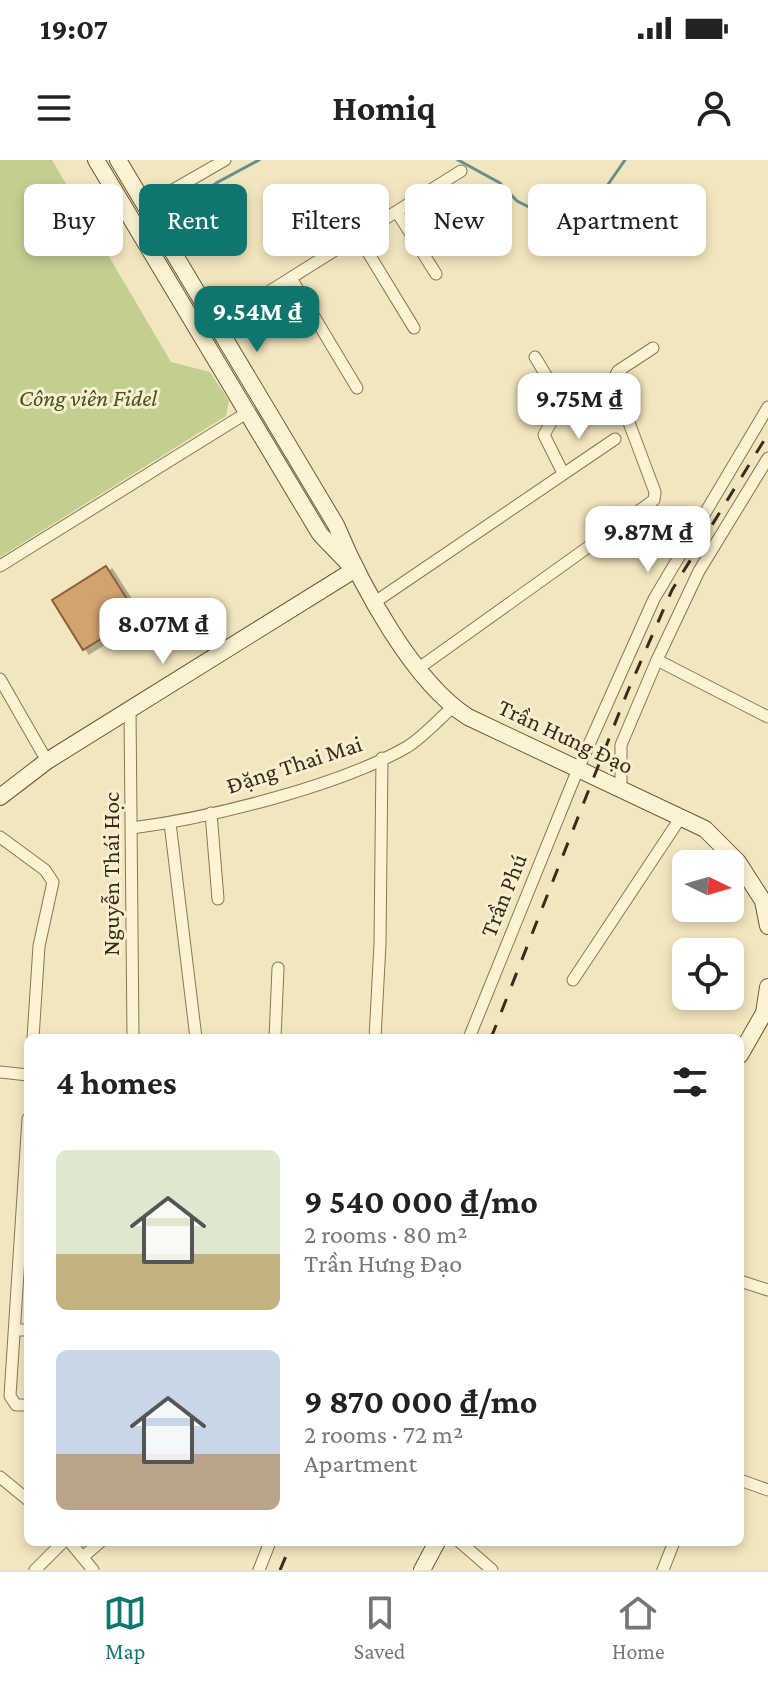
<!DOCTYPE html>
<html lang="en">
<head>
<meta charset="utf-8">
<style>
	body { margin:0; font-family:"Crimson Pro",serif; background:#f2f2f2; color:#222; height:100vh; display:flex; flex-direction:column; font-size:30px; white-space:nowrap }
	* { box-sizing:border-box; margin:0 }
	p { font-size:26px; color:#767676 }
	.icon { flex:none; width:44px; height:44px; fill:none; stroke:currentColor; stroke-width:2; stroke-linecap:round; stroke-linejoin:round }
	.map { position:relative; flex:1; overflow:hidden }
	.panel { position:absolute; left:24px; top:874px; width:720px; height:512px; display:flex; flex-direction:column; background:#fff; border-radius:12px; box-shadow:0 4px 12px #0003 }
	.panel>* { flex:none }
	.hud { position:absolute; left:24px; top:24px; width:720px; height:72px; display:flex; gap:16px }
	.needle { width:52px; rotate:95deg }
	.buttons { position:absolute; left:672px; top:690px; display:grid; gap:16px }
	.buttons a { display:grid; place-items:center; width:72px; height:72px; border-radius:12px; background:#fff; box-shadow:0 4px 12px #0003; font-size:40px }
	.price { position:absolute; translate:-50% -68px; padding:0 18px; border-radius:16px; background:#fff; color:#222; font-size:26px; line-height:52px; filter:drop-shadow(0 2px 4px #0008) }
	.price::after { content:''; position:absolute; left:50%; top:48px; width:24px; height:18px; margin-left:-12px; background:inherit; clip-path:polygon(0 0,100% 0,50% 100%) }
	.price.current { background:#0f766e; color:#fff }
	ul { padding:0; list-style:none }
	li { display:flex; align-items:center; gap:24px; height:200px; padding:0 32px }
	li span { display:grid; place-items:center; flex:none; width:224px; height:160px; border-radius:12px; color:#555 }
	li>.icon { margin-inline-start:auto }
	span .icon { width:96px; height:96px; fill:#fffc; stroke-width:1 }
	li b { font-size:34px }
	h2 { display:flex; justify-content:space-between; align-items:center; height:96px; padding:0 32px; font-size:34px }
	.chip { padding:0 28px; border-radius:12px; background:#fff; box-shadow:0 4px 12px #0003; font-size:28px; line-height:72px }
	.chip.current { background:#0f766e; color:#fff }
	.status { display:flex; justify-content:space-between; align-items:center; height:56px; padding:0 40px; background:#fff; direction:ltr }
	.status svg { height:22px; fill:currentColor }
	header { display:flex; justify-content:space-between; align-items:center; height:104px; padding:0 32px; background:#fff; font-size:36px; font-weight:700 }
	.tab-bar { display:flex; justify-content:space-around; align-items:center; height:112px; border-top:2px solid #e0e0e0; background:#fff; font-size:22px; color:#767676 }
	.tab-bar a { display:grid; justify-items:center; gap:4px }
	.tab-bar .current { color:#0f766e }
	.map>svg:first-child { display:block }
	.green { fill:#c3cf91 }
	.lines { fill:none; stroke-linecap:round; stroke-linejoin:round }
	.stream { stroke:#68908a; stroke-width:3 }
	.building { fill:#d2a271; stroke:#8b613a; stroke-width:2; filter:url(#shadow) }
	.street-casing { stroke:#8a7655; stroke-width:13 }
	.secondary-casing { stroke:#6c5739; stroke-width:18 }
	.street { stroke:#fbf3d2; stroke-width:11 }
	.secondary { stroke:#fbf3d2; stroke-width:16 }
	.rail { stroke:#392c1b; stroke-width:3; stroke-dasharray:14 14; stroke-linecap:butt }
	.labels { text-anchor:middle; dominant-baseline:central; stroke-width:6; stroke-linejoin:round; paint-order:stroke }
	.park-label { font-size:24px; font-style:italic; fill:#445620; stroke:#f8efce }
	.street-label { font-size:24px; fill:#392c1b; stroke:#f8efce }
</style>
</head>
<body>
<div class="status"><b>19:07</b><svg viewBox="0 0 49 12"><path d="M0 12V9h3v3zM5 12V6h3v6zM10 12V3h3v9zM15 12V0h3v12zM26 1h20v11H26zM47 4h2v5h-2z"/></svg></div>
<header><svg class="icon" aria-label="menu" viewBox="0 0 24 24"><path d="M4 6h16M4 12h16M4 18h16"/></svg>Homiq<svg class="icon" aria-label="person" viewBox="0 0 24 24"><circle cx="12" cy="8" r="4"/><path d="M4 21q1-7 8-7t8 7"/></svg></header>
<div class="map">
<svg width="768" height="1410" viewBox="0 0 768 1410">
	<defs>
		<filter id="shadow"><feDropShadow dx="6" dy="3.5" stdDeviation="0" flood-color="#0004"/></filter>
	</defs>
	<rect width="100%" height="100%" fill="#f1e6be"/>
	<path class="green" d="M0,0H52L171,202L210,212L229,241L226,256L0,397Z"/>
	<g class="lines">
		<g class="stream">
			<path d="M458,0L500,23L517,41L547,56L583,51L600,36L625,0"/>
			<path d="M167,56L218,22L259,0"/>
		</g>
	</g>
	<path class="building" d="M106,406L138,456L83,490L52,440Z"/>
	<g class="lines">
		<g class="street-casing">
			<g id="street">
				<path d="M145,46L225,0"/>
				<path d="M397,52L436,114"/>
				<path d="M358,76L414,168"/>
				<path d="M291,118L357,228"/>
				<path d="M216,165L461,11"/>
				<path d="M535,197L562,242L544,275L563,313"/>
				<path d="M0,406L248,252"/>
				<path d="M375,442L615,279"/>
				<path d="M657,500L768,557"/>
				<path d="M419,508L654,340L655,332L613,220L618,211L653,188"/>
				<path d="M0,519L47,601"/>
				<path d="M130,549L133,878"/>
				<path d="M621,629V585L657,500L699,411L768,298"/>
				<path d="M211,653L218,739"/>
				<path d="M170,663L196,878"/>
				<path d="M132,668C210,658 339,626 407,587C423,577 438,560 453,547"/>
				<path d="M0,677L45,710L53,722L39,786L33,878"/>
				<path d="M573,820L681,657"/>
				<path d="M275,878L278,808"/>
				<path d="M375,878L380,784L382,598"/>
				<path d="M469,878L578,609L654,439L768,247"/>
				<path d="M0,912L28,915"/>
				<path d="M28,959L10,1236L16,1245H28"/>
				<path d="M740,1121L768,1130"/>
				<path d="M15,1170H28"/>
				<path d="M0,1317L28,1340"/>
				<path d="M740,1320L768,1330"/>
				<path d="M70,1382L93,1410"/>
				<path d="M460,1382L492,1410"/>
				<path d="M84,1396L100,1382"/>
				<path d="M35,1410L63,1382"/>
				<path d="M259,1410L270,1382"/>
				<path d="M663,1410L674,1382"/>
			</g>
		</g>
		<g class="secondary-casing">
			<g id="secondary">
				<path d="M96,0L320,374L348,403"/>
				<path d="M118,0L336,365C361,425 413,522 468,557L705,669L738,702L763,741L768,766"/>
				<path d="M0,637L47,601L354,410"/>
				<path d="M740,895L764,853L768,827"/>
				<path d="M422,1410L437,1382"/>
			</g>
		</g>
		<use href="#street" class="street"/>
		<use href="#secondary" class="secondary"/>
		<g class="rail">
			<path d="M491,878L627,533L672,430L768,274"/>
			<path d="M280,1410L292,1382"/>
		</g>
	</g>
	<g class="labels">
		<g class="park-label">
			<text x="88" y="237">Công viên Fidel</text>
		</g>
		<g class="street-label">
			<text transform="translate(566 576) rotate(25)">Trần Hưng Đạo</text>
			<text transform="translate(294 604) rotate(-18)">Đặng Thai Mai</text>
			<text transform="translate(110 714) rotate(-90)">Nguyễn Thái Học</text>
			<text transform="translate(503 735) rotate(-68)">Trần Phú</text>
		</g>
	</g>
</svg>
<div class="buttons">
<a><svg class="needle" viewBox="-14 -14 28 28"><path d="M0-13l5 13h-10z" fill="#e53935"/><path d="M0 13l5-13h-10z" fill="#767676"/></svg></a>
<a><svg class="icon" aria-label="locate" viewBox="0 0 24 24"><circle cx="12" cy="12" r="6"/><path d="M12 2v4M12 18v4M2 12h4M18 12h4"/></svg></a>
</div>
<b class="price current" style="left:257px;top:194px">9.54M ₫</b>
<b class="price" style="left:579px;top:281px">9.75M ₫</b>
<b class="price" style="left:648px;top:414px">9.87M ₫</b>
<b class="price" style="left:163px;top:506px">8.07M ₫</b>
<div class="hud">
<a class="chip">Buy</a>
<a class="chip current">Rent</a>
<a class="chip">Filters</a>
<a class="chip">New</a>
<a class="chip">Apartment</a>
</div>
<section class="panel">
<h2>4 homes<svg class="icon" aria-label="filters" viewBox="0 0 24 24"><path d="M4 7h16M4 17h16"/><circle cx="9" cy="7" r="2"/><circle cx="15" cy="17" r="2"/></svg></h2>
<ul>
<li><span style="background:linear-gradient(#dfe7d0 65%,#c2b280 0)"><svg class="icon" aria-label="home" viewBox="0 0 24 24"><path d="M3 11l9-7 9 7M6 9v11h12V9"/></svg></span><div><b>9 540 000 ₫/mo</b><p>2 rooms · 80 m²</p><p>Trần Hưng Đạo</p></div></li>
<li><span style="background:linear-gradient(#c9d6e8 65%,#b9a48a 0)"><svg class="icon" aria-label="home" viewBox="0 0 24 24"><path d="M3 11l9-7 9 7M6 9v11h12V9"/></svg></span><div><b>9 870 000 ₫/mo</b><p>2 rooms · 72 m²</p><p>Apartment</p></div></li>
</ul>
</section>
</div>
<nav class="tab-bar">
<a class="current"><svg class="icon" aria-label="map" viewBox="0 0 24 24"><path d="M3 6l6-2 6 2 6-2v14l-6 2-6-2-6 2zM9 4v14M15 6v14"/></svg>Map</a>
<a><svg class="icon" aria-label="saved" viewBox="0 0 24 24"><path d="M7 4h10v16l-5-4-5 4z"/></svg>Saved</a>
<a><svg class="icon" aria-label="home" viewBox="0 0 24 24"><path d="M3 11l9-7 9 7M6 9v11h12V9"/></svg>Home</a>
</nav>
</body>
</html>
